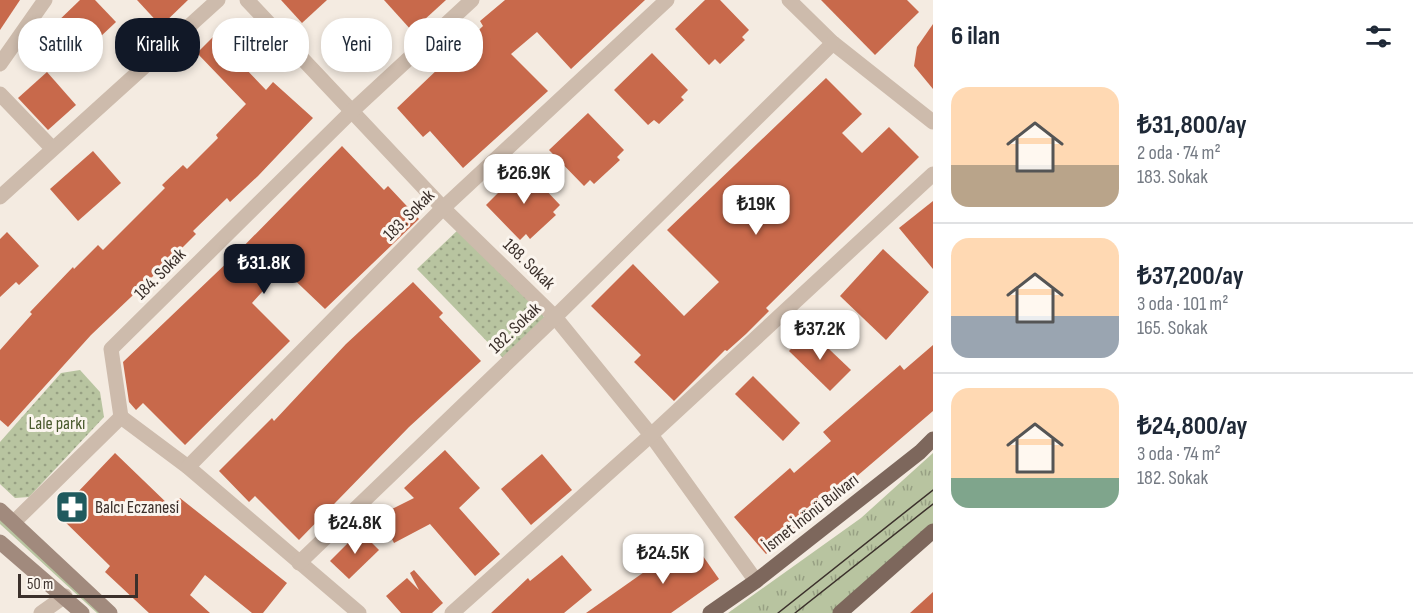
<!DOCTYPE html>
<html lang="tr">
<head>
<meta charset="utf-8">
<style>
	body { margin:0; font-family:"Sofia Sans Condensed",sans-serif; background:#f6f6f7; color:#1f2937; height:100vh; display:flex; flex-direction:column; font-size:22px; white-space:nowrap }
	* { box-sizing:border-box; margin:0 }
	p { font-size:20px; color:#747a83 }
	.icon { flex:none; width:33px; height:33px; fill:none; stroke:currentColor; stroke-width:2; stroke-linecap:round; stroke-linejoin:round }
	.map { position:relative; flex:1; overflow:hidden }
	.side { display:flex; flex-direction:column; background:#fff; width:480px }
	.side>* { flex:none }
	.guide { position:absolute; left:18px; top:18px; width:570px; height:54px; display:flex; gap:12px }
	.scale { position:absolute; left:18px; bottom:15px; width:120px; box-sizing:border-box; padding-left:6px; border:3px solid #3b302b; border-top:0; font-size:16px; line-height:21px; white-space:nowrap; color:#3b302b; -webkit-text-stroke:4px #fbf5ee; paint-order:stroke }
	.price { position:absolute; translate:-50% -51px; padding:0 14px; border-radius:12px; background:#fff; color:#222; font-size:20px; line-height:39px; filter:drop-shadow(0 2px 3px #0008) }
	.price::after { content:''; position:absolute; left:50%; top:36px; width:18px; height:14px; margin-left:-9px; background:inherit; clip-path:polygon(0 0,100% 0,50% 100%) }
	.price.selected { background:#111827; color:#fff }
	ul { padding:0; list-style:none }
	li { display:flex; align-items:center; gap:18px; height:150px; padding:0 18px }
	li+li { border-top:2px solid #e0e1e3 }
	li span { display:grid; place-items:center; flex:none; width:168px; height:120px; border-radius:18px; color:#555 }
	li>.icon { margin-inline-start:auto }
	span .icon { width:72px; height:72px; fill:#fffc; stroke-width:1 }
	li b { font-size:26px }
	h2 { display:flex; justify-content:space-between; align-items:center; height:72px; padding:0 18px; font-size:26px }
	.chip { padding:0 21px; border-radius:24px; background:#fff; box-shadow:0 3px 9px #0003; font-size:21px; line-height:54px }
	.chip.selected { background:#111827; color:#fff }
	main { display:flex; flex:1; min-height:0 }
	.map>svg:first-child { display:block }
	.grass { fill:url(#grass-tufts) }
	.park { fill:url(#park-dots) }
	.building { fill:#c8694b }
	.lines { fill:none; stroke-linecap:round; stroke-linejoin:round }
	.minor { stroke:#cdbbac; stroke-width:15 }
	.secondary { stroke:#a18a7d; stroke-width:15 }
	.primary { stroke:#7d675c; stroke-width:15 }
	.tram { stroke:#3b302b; stroke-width:1.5 }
	.labels { text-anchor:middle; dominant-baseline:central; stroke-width:6; stroke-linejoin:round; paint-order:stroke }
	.street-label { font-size:18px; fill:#3b302b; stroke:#fbf5ee }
	.park-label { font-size:18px; fill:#4a5a2e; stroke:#fbf5ee }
	.poi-label { font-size:18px; fill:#3b302b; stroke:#fbf5ee; text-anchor:start }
</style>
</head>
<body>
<main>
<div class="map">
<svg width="933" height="613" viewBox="0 0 933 613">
	<defs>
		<pattern id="grass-tufts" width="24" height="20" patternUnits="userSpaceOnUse" patternTransform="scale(1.5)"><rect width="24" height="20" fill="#b8c4a0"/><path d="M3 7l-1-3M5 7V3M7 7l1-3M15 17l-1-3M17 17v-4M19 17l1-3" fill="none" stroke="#97a083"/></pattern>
		<pattern id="park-dots" width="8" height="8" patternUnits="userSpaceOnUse" patternTransform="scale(1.5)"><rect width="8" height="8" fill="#b8c4a0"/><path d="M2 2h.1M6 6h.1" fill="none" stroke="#97a083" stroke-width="1.8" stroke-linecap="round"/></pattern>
	</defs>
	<rect width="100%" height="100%" fill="#f4ebe1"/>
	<g class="grass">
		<path d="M933,453V533L840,613H728L861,518Z"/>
		<path d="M0,512L107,613H97L0,524Z"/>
	</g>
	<g class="park">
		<path d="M460,228L545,318L503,358L417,269Z"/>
		<path d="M80,370L100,392L104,417L29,497L15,498L0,484V442L61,373Z"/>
	</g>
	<g class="building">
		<path d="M0,0H20L0,30Z"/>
		<path d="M80,0H95L116,22L81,55L53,26Z"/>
		<path d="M137,0H188L161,26Z"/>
		<path d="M281,0H327L302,23Z"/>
		<path d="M384,0H446L412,31Z"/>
		<path d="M505,0H645L571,69L537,32L511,54L548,91L463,168L430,131L423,137L397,108L483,26L480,21Z"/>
		<path d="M705,0H720L749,30L742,37L745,40L720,64L715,59L709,65L675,29Z"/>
		<path d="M821,0H907L919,12L875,55Z"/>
		<path d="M933,24V89L914,66L917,47Z"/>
		<path d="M214,36L266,90L273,82L313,118L258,176L230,202L227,198L193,231L196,234L170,260L91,335L8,427L0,420V350L32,314L30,312L73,267L74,269L98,245L103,250L165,188L162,185L183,165L187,169L218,138L216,135L246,104L197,53Z"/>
		<path d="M652,53L688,90L681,97L684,100L659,124L654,120L648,125L614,90Z"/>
		<path d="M47,72L76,105L48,130L18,98Z"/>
		<path d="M826,78L862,114L842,133L862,153L889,127L919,157L766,308L769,311L746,334L727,351L725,350L674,401L634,362L641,355L591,306L633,264L684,316L719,282L667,230Z"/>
		<path d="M588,113L624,150L617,157L620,160L594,184L590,180L584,186L549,150Z"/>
		<path d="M342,146L384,190L388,186L419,219L325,309L283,269L252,303L290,341L185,445L143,403L136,410L129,402L123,362L235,255Z"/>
		<path d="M93,151L121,183L78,221L50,189Z"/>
		<path d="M524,167L560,205L553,212L556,215L530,239L526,234L520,240L486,205Z"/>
		<path d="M933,201V269L899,228Z"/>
		<path d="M7,232L39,266L19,285L16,282L0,297V239Z"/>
		<path d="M883,249L929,292L886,340L840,296Z"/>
		<path d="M413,282L443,313L439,317L481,361L409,427L299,540L255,496L249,502L219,471L272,418L274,421L346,344Z"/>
		<path d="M809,330L851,370L830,391L789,351Z"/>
		<path d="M933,345V411L766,554L734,517L790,468L794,473L831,441L823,432L900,365L904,370Z"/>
		<path d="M753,376L800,423L783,441L735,394Z"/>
		<path d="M445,450L480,488L459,508L500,554L475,576L430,524L394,543L380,515L414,498L404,488Z"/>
		<path d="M115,453L171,507L180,498L287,583L263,613H252L205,575L190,595L210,613H149L105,572L110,566L57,514Z"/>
		<path d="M542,454L572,490L531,525L501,489Z"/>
		<path d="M360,531L379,550L349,579L330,561Z"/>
		<path d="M691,539L719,579L671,613H586Z"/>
		<path d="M562,555L592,590L564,613H491L528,578L530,581Z"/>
		<path d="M414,570L443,603L432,613H401L386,596L407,578L419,590L410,573Z"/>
		<path d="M933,592V613H910Z"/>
	</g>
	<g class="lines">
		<g class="minor">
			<path d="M247,0L443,208L555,317L651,435L756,581"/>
			<path d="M789,0L833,43L933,122"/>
			<path d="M0,64L45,0"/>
			<path d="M0,94L52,148"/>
			<path d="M0,197L218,0"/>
			<path d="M121,417L188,467L359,613"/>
			<path d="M188,467L443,208L667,0"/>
			<path d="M14,522L121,417L111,349L352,111L472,0"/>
			<path d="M299,563L555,317L833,43"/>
			<path d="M41,613L65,596"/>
			<path d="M452,613L651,435L933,174"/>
		</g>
		<g class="secondary">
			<path d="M0,510L110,613"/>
			<path d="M0,542L82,613"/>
		</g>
		<g class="primary">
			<path d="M710,613L756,581L920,452L933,439"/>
			<path d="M840,613L933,531"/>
		</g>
		<g class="tram">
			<path d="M778,613L933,490"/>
			<path d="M795,613L933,504"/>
		</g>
	</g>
	<defs>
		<g id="pharmacy-square" transform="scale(1.725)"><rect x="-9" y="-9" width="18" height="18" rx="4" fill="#1f5a5e" stroke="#fbf5ee"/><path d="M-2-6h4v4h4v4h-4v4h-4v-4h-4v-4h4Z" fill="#fff"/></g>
	</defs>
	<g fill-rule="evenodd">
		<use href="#pharmacy-square" x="72" y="507"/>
	</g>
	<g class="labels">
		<g class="street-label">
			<text transform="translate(409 215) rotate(-45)">183. Sokak</text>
			<text transform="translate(529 264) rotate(44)">188. Sokak</text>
			<text transform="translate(160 274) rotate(-45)">184. Sokak</text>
			<text transform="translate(515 328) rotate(-44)">182. Sokak</text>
			<text transform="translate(811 513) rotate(-38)">İsmet İnönü Bulvarı</text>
		</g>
		<g class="park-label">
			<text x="57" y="423">Lale parkı</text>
		</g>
		<g class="poi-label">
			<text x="95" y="507">Balcı Eczanesi</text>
		</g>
	</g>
</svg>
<div class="scale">50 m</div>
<b class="price" style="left:524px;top:205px">₺26.9K</b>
<b class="price" style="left:756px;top:236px">₺19K</b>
<b class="price selected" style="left:264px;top:295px">₺31.8K</b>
<b class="price" style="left:820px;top:361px">₺37.2K</b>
<b class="price" style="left:355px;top:555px">₺24.8K</b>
<b class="price" style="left:663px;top:585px">₺24.5K</b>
<div class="guide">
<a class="chip">Satılık</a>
<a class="chip selected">Kiralık</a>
<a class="chip">Filtreler</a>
<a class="chip">Yeni</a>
<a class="chip">Daire</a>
</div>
</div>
<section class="side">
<h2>6 ilan<svg class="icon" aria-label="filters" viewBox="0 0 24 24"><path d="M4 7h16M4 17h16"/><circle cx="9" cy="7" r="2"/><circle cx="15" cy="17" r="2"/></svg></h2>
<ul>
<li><span style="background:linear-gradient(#ffd9b3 65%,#b9a48a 0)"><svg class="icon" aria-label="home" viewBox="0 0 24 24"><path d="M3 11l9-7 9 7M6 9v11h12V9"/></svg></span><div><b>₺31,800/ay</b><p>2 oda · 74 m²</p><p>183. Sokak</p></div></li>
<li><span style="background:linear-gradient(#ffd9b3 65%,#9aa5b1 0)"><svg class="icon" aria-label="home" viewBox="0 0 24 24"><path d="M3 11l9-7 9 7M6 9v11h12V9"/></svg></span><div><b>₺37,200/ay</b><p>3 oda · 101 m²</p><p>165. Sokak</p></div></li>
<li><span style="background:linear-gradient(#ffd9b3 75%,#7fa58c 0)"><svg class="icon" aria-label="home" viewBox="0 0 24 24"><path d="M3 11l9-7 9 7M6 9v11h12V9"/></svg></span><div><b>₺24,800/ay</b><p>3 oda · 74 m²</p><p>182. Sokak</p></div></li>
</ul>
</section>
</main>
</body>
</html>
